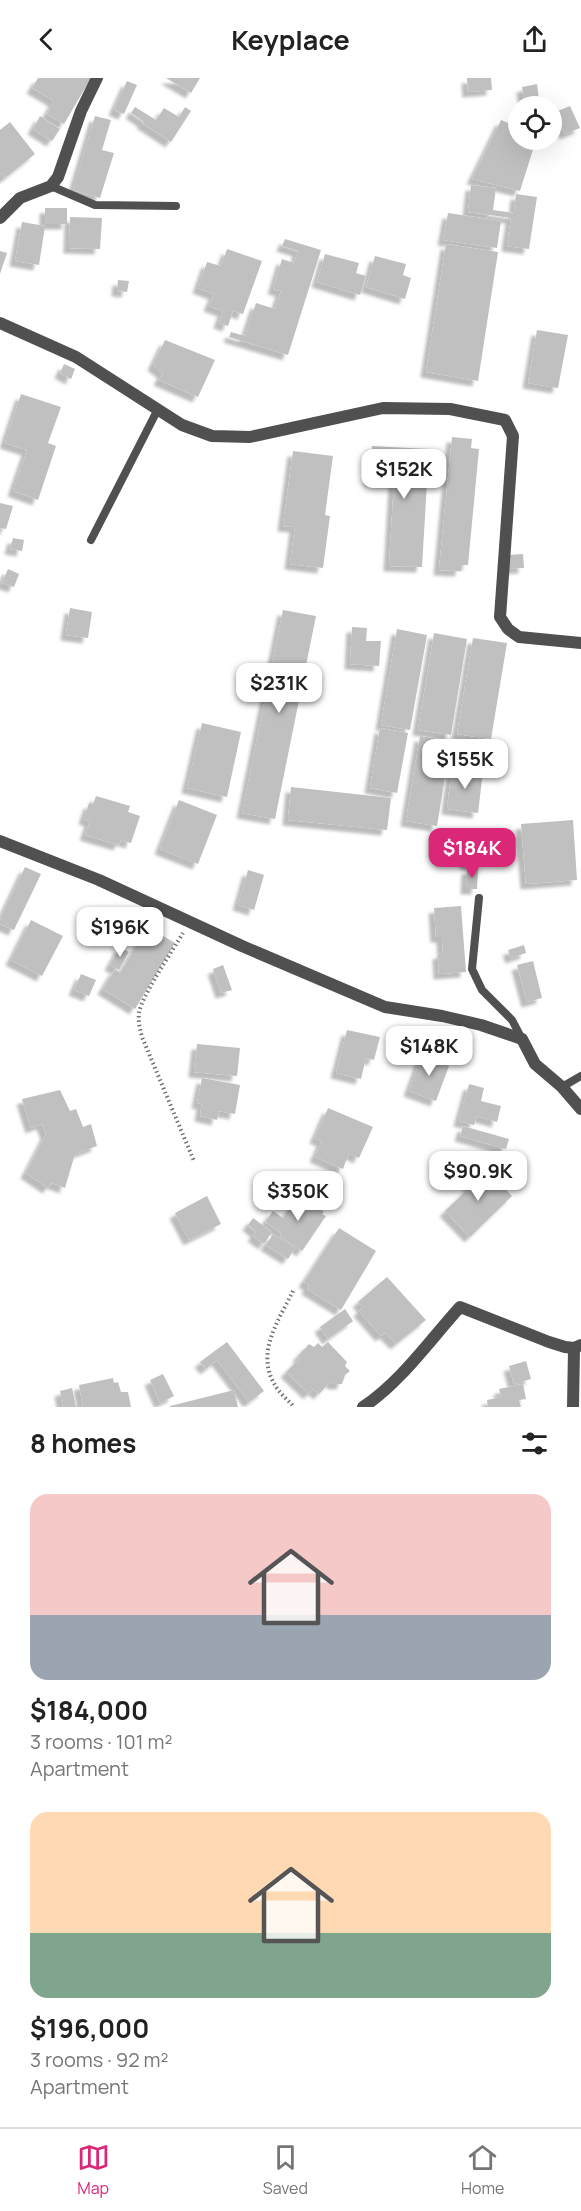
<!DOCTYPE html>
<html lang="en">
<head>
<meta charset="utf-8">
<style>
	body { margin:0; font-family:Manrope,sans-serif; background:#f6f6f6; color:#222; height:100vh; display:flex; flex-direction:column; font-size:22px; white-space:nowrap }
	* { box-sizing:border-box; margin:0 }
	p { font-size:20px; color:#767676 }
	.icon { flex:none; width:33px; height:33px; fill:none; stroke:currentColor; stroke-width:2; stroke-linecap:round; stroke-linejoin:round }
	.map { position:relative; height:1329px; overflow:hidden }
	.side { display:flex; flex-direction:column; background:#fff; flex:1 }
	.side>* { flex:none }
	.buttons { position:absolute; left:508px; top:18px; display:grid; gap:12px }
	.buttons a { display:grid; place-items:center; width:54px; height:54px; border-radius:50%; background:#fff; box-shadow:0 6px 24px #0002; font-size:30px }
	.price { position:absolute; translate:-50% -51px; padding:0 14px; border-radius:12px; background:#fff; color:#222; font-size:20px; line-height:39px; filter:drop-shadow(0 2px 3px #0008) }
	.price::after { content:''; position:absolute; left:50%; top:36px; width:18px; height:14px; margin-left:-9px; background:inherit; clip-path:polygon(0 0,100% 0,50% 100%) }
	.price.active { background:#db2777; color:#fff }
	ul { padding:0; list-style:none }
	li { display:grid; align-content:center; gap:12px; height:318px; padding:0 30px }
	li span { display:grid; place-items:center; height:186px; border-radius:18px; color:#555 }
	li>.icon { margin-inline-start:auto }
	span .icon { width:108px; height:108px; fill:#fffc; stroke-width:1 }
	li b { font-size:26px }
	h2 { display:flex; justify-content:space-between; align-items:center; height:72px; padding:0 30px; font-size:26px }
	header { display:flex; justify-content:space-between; align-items:center; height:78px; padding:0 30px; background:#fff; font-size:27px; font-weight:700 }
	.menu { display:flex; justify-content:space-around; align-items:center; height:84px; border-top:2px solid #e0e0e0; background:#fff; font-size:16px; color:#767676 }
	.menu a { display:grid; justify-items:center; gap:3px }
	.menu .active { color:#db2777 }
	.map>svg:first-child { display:block }
	.building { fill:#c0c0c0; filter:url(#shadow) }
	.lines { fill:none; stroke-linecap:round; stroke-linejoin:round }
	.path { stroke:#727272; stroke-width:4; stroke-dasharray:1.5 3; stroke-linecap:butt }
	.service { stroke:#505050; stroke-width:8 }
	.minor { stroke:#505050; stroke-width:12 }
</style>
</head>
<body>
<header><svg class="icon" aria-label="back" viewBox="0 0 24 24"><path d="M15 5l-7 7 7 7"/></svg>Keyplace<svg class="icon" aria-label="share" viewBox="0 0 24 24"><path d="M12 15V3M7 8l5-5 5 5M5 13v7h14v-7"/></svg></header>
<div class="map">
<svg width="581" height="1329" viewBox="0 0 581 1329">
	<defs>
		<filter id="shadow"><feDropShadow dx="-5.5" dy="5.5" stdDeviation="1.5" flood-color="#0004"/></filter>
	</defs>
	<rect width="100%" height="100%" fill="#fff"/>
	<g class="building">
		<path d="M38,0H91L64,46L47,36L54,23L32,10Z"/>
		<path d="M166,0H200L191,15Z"/>
		<path d="M467,0H491L492,12L468,14Z"/>
		<path d="M127,3L137,7L124,36L114,32Z"/>
		<path d="M537,6L540,28H525L522,9Z"/>
		<path d="M570,28L580,50L565,56L555,34Z"/>
		<path d="M135,29L156,42L164,30L179,39L185,29L191,33L171,64L142,45L144,44L131,35Z"/>
		<path d="M40,38L60,51L52,63L33,51Z"/>
		<path d="M95,38L111,42L102,72L114,75L100,120L73,112Z"/>
		<path d="M501,42L519,49V62H536L520,113L472,101Z"/>
		<path d="M10,44L35,76L5,100L2,95L0,97V52Z"/>
		<path d="M471,107L496,110L493,132L514,135L516,116L537,119L529,171L507,168L511,140L468,134Z"/>
		<rect x="45" y="130" width="22" height="16"/>
		<path d="M448,135L501,143L497,170L443,162Z"/>
		<path d="M70,139L102,140L100,171L69,170Z"/>
		<path d="M22,144L45,148L39,187L15,183Z"/>
		<path d="M285,161L321,172L288,277L229,259L231,254L245,258L256,225L275,231L281,213L273,211L282,181L294,185L298,173L282,168Z"/>
		<path d="M446,166L498,174L478,303L426,294Z"/>
		<path d="M227,171L262,183L243,236L233,233L228,248L219,245L223,233L209,228L214,216L198,210L207,184L221,188Z"/>
		<path d="M0,173L7,175L0,196Z"/>
		<path d="M325,176L359,185L356,195L366,198L360,217L317,204Z"/>
		<path d="M375,178L406,186L403,197L411,200L405,221L366,209Z"/>
		<path d="M118,202L129,203L127,214L117,213Z"/>
		<path d="M537,252L568,257L558,310L528,305Z"/>
		<path d="M165,262L215,282L198,319L159,302L163,295L153,287Z"/>
		<path d="M64,286L75,291L71,301L60,295Z"/>
		<path d="M21,316L61,329L48,365L56,368L38,422L13,413L27,372L5,365Z"/>
		<path d="M452,359L472,361L471,370L479,371L468,487H461V493L439,492Z"/>
		<path d="M372,368L429,371L422,489L389,488L394,404L370,403Z"/>
		<path d="M293,373L333,378L325,437L330,438L323,490L290,486L295,449L283,448Z"/>
		<path d="M0,425L13,428L6,451L0,450Z"/>
		<path d="M13,460L24,462L22,473L10,471Z"/>
		<path d="M523,476L524,490L506,491L505,477Z"/>
		<path d="M8,491L19,496L14,509L2,505Z"/>
		<path d="M70,530L92,534L88,560L66,557Z"/>
		<path d="M283,532L316,538L275,741L242,735Z"/>
		<path d="M352,549L367,550L366,563H381L379,588L350,586Z"/>
		<path d="M397,551L427,557L410,652L381,647Z"/>
		<path d="M434,555L467,561L451,657L418,652Z"/>
		<path d="M473,560L507,565L491,661L457,656Z"/>
		<path d="M202,645L241,654L227,719L187,710Z"/>
		<path d="M380,650L408,655L397,715L370,710Z"/>
		<path d="M420,658L451,663L437,748L406,743Z"/>
		<path d="M458,661L489,665L485,692L454,688Z"/>
		<path d="M452,689L483,693L478,735L447,731Z"/>
		<path d="M291,709L391,720L387,752L288,742Z"/>
		<path d="M96,718L130,728L128,734L140,738L131,765L121,762L119,767L85,757L90,743L84,741L89,725L93,726Z"/>
		<path d="M179,722L217,737L198,786L160,771Z"/>
		<path d="M573,742L577,802L526,806L521,746Z"/>
		<path d="M467,766L479,767L477,787L465,786Z"/>
		<path d="M25,789L41,796L14,852L0,846V842Z"/>
		<path d="M467,791H478L477,811H466Z"/>
		<path d="M248,792L264,797L254,832L238,827Z"/>
		<path d="M461,828L466,894L439,896L438,876L443,875L442,859H436L434,830Z"/>
		<path d="M31,842L63,858L42,898L11,882Z"/>
		<path d="M148,849L175,865L135,931L103,911L115,891L120,895Z"/>
		<path d="M524,867L526,875L511,880L508,872Z"/>
		<path d="M120,869L129,874L119,892L110,887Z"/>
		<path d="M533,883L542,920L527,924L517,887Z"/>
		<path d="M223,887L232,912L221,915L213,891Z"/>
		<path d="M81,896L96,902L89,918L74,912Z"/>
		<path d="M347,952L380,959L374,982L366,980L361,1001L336,995Z"/>
		<path d="M197,966L240,970L237,998L194,994Z"/>
		<path d="M423,974L439,979L437,984L449,988L436,1023L409,1013Z"/>
		<path d="M202,1000L240,1007L235,1036L219,1033L217,1042L200,1038L202,1026L197,1025Z"/>
		<path d="M469,1006L484,1010L481,1023L501,1028L497,1044L477,1038L474,1047L459,1043Z"/>
		<path d="M60,1012L70,1033L76,1031L83,1049L91,1046L97,1068L75,1076L65,1110L52,1105L48,1110L26,1095L46,1056L42,1046L31,1050L22,1021Z"/>
		<path d="M328,1030L373,1049L359,1080L349,1075L343,1091L315,1079L322,1063L315,1060Z"/>
		<path d="M463,1048L509,1061L506,1071L460,1058Z"/>
		<path d="M483,1088L512,1118L470,1159L445,1133L470,1109L466,1104Z"/>
		<path d="M300,1116L324,1134L322,1136L326,1138L302,1173L280,1158L281,1155L265,1144L273,1133L283,1140Z"/>
		<path d="M207,1118L221,1146L189,1162L175,1135Z"/>
		<path d="M253,1140L272,1154L264,1166L253,1158L256,1154L248,1147Z"/>
		<path d="M339,1150L376,1173L341,1232L307,1211L309,1207L304,1204Z"/>
		<path d="M273,1156L295,1170L288,1181L266,1167Z"/>
		<path d="M387,1199L426,1242L396,1266L385,1255L381,1258L359,1233L363,1229L358,1224Z"/>
		<path d="M345,1231L353,1243L328,1261L320,1249Z"/>
		<path d="M227,1264L264,1313L249,1324L217,1282L206,1291L200,1284Z"/>
		<path d="M328,1264L347,1284L345,1288L350,1293L345,1297L342,1306H334L331,1303L319,1316L313,1311L309,1316L286,1294L300,1280L298,1278L309,1266L314,1269L318,1265L322,1269Z"/>
		<path d="M526,1283L531,1301L514,1306L509,1288Z"/>
		<path d="M163,1296L174,1318L160,1325L150,1302Z"/>
		<path d="M113,1300L114,1305L118,1304L121,1314H128L131,1329H83L79,1307Z"/>
		<path d="M523,1306L526,1321L519,1322L521,1329H488L487,1322L501,1319L499,1311Z"/>
		<path d="M72,1310L76,1329H63L60,1313Z"/>
		<path d="M234,1312L238,1329H170V1328Z"/>
	</g>
	<g class="lines">
		<g class="path">
			<path d="M183,855C173,872 141,919 139,935C138,944 140,951 142,959L194,1083"/>
			<path d="M293,1213C279,1242 255,1275 275,1307C279,1315 288,1322 294,1329"/>
		</g>
		<g class="service">
			<path d="M51,108L95,127L176,128"/>
			<path d="M91,462L158,331"/>
			<path d="M479,820L472,891L482,912L512,942L522,961"/>
			<path d="M562,1009L581,998"/>
		</g>
		<g class="minor">
			<path d="M0,140L20,120L51,108L58,99L81,33L97,0"/>
			<path d="M0,245L76,279L182,347L212,358L250,359L383,330L450,331L505,342L513,358L500,539L508,551L519,559L581,565"/>
			<path d="M0,763L99,802L242,868L385,929L442,938L481,947L522,961L535,986L562,1009L581,1031"/>
			<path d="M363,1329C400,1305 430,1262 460,1229L549,1264L565,1269L574,1270L581,1267"/>
			<path d="M573,1329L574,1270"/>
		</g>
	</g>
</svg>
<div class="buttons">
<a><svg class="icon" aria-label="locate" viewBox="0 0 24 24"><circle cx="12" cy="12" r="6"/><path d="M12 2v4M12 18v4M2 12h4M18 12h4"/></svg></a>
</div>
<b class="price" style="left:404px;top:422px">$152K</b>
<b class="price" style="left:279px;top:636px">$231K</b>
<b class="price" style="left:465px;top:712px">$155K</b>
<b class="price active" style="left:472px;top:801px">$184K</b>
<b class="price" style="left:120px;top:880px">$196K</b>
<b class="price" style="left:429px;top:999px">$148K</b>
<b class="price" style="left:478px;top:1124px">$90.9K</b>
<b class="price" style="left:298px;top:1144px">$350K</b>
</div>
<section class="side">
<h2>8 homes<svg class="icon" aria-label="filters" viewBox="0 0 24 24"><path d="M4 7h16M4 17h16"/><circle cx="9" cy="7" r="2"/><circle cx="15" cy="17" r="2"/></svg></h2>
<ul>
<li><span style="background:linear-gradient(#f6c9c9 65%,#9aa5b1 0)"><svg class="icon" aria-label="home" viewBox="0 0 24 24"><path d="M3 11l9-7 9 7M6 9v11h12V9"/></svg></span><div><b>$184,000</b><p>3 rooms · 101 m²</p><p>Apartment</p></div></li>
<li><span style="background:linear-gradient(#ffd9b3 65%,#7fa58c 0)"><svg class="icon" aria-label="home" viewBox="0 0 24 24"><path d="M3 11l9-7 9 7M6 9v11h12V9"/></svg></span><div><b>$196,000</b><p>3 rooms · 92 m²</p><p>Apartment</p></div></li>
</ul>
</section>
<nav class="menu">
<a class="active"><svg class="icon" aria-label="map" viewBox="0 0 24 24"><path d="M3 6l6-2 6 2 6-2v14l-6 2-6-2-6 2zM9 4v14M15 6v14"/></svg>Map</a>
<a><svg class="icon" aria-label="saved" viewBox="0 0 24 24"><path d="M7 4h10v16l-5-4-5 4z"/></svg>Saved</a>
<a><svg class="icon" aria-label="home" viewBox="0 0 24 24"><path d="M3 11l9-7 9 7M6 9v11h12V9"/></svg>Home</a>
</nav>
</body>
</html>
